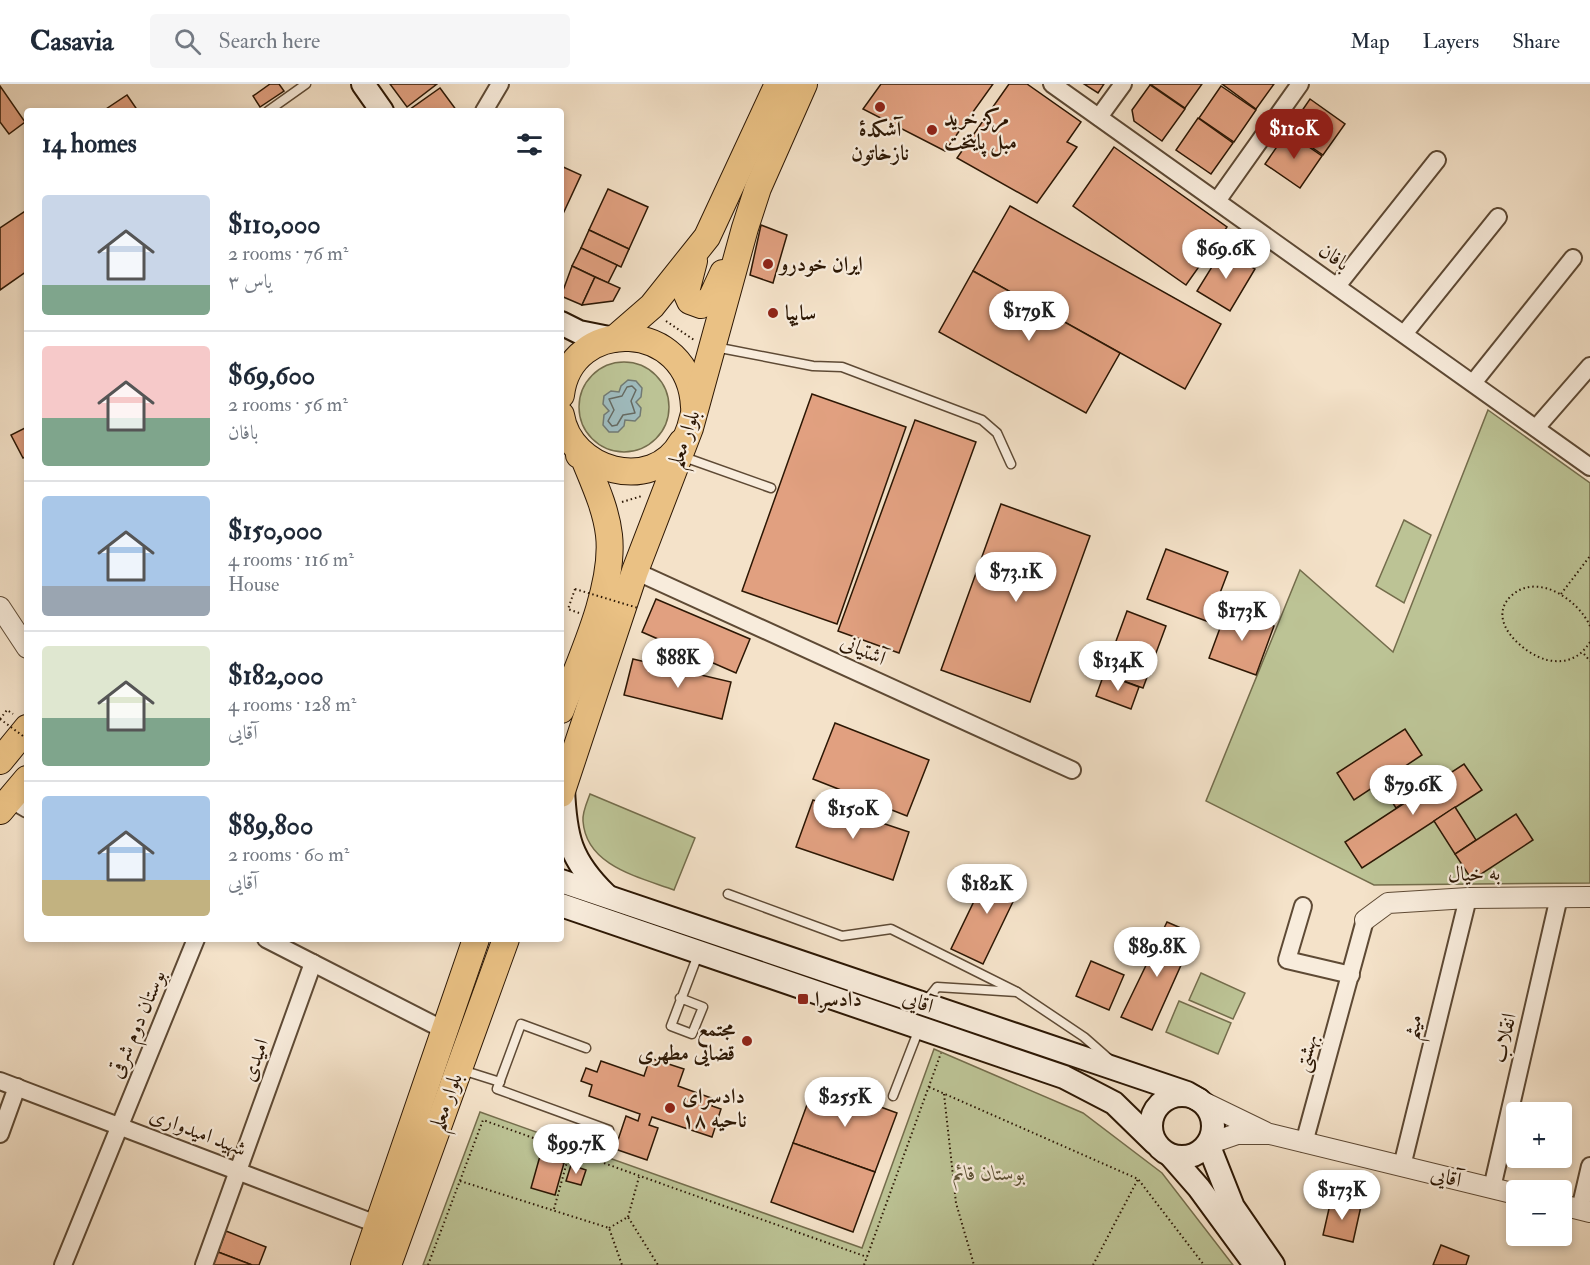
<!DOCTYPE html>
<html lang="en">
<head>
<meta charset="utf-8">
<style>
	body { margin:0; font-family:"IM FELL Double Pica",Amiri,serif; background:#f6f6f7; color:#1f2937; height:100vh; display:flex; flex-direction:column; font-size:22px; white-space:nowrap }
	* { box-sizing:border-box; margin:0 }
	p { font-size:20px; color:#747a83 }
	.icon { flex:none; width:33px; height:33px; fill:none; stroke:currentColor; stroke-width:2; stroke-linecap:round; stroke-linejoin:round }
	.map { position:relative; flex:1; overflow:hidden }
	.panel { position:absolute; left:24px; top:24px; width:540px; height:834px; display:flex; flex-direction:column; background:#fff; border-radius:6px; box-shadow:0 3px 9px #0003 }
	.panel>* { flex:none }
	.buttons { position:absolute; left:1506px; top:1018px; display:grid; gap:12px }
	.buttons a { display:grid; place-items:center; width:66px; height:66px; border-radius:6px; background:#fff; box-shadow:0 3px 9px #0003; font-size:30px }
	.price { position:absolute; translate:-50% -51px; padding:0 14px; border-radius:21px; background:#fff; color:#222; font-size:20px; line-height:39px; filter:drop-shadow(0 2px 3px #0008) }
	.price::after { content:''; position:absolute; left:50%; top:36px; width:18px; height:14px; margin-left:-9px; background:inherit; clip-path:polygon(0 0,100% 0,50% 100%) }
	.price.on { background:#8f2418; color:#fff }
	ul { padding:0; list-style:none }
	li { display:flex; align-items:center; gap:18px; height:150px; padding:0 18px }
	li+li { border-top:2px solid #e0e1e3 }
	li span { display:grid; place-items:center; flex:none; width:168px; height:120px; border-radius:6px; color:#555 }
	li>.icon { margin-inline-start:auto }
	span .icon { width:72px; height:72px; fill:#fffc; stroke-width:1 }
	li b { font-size:26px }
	h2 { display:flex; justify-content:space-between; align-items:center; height:72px; padding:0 18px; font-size:26px }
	header { display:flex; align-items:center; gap:36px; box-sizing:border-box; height:84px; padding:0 30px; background:#fff; border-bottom:2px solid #e0e1e3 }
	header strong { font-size:28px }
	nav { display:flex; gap:33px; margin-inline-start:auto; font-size:21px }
	.search { width:420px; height:54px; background:#f6f6f7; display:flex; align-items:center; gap:15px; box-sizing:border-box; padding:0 21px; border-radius:6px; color:#747a83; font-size:22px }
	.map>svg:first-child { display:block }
	.green { fill:#bcc395; stroke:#746d4c; stroke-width:1.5 }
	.water { fill:#9fbcbf; stroke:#717a74; stroke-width:1.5 }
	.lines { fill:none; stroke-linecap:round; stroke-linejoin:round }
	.shore { stroke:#666a62; stroke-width:1.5 }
	.building { fill:#e1a080; stroke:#2c1704; stroke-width:1.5 }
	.service-casing { stroke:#5e4a35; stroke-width:11 }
	.minor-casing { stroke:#5e4a35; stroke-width:20 }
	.tertiary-casing { stroke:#5e4a35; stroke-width:22 }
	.secondary-casing { stroke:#2c1704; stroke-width:26 }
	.primary-casing { stroke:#2c1704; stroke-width:28 }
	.path { stroke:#2c1704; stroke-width:2; stroke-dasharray:1.5 3; stroke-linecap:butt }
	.service { stroke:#f8ecdc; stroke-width:8 }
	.minor { stroke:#f8ecdc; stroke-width:16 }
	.tertiary { stroke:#f8ecdc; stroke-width:20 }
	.secondary { stroke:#f8ecdc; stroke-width:22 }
	.primary { stroke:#eac184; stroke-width:26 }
	.path-bridge { stroke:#2c1704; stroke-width:2; stroke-dasharray:1.5 3; stroke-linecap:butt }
	.poi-dot { fill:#8f2418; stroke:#f8ecdc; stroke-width:2 }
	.labels { text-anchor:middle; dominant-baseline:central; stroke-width:4.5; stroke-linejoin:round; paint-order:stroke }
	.poi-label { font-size:21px; font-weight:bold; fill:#2c1704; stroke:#f8ecdc; text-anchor:start }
	.street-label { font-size:21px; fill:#2c1704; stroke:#f8ecdc }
	.park-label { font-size:21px; font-style:italic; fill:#5e5337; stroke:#f8ecdc }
</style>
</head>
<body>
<header>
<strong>Casavia</strong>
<div class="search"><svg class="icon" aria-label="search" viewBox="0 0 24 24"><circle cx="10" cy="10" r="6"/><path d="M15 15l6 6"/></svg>Search here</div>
<nav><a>Map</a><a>Layers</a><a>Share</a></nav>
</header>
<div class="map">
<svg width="1590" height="1181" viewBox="0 0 1590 1181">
	<rect width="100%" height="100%" fill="#f4e2c9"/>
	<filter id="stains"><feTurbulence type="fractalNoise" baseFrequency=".00333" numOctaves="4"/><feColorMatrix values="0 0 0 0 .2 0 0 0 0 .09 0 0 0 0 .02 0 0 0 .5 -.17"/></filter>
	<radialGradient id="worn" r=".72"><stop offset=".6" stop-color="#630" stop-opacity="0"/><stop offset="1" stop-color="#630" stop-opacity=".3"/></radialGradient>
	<g class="green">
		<circle cx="624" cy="323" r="45"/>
		<path d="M1488,326L1590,399V799L1374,801L1206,717L1300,486L1393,568Z"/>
		<path d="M1404,436L1431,451L1404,519L1376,502Z"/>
		<path d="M590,710L695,754L674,806C639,793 586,782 583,737C582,729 587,718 590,710Z"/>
		<path d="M1201,889L1245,909L1233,935L1189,916Z"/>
		<path d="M1179,917L1231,939L1218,970L1166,948Z"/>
		<path d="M934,965L1083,1029L1162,1089L1233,1181H423L480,1028L862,1164Z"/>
	</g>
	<path class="water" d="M628,296L636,297L642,304L641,313L636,318L641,324L640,332L635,337L625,336L624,342L618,348H609L603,341L604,331L609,327L603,320L604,312L611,307L619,308L621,302Z"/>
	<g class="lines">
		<path class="shore" d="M627,303L632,302L636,306L631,317L635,329L623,331L617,341L612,342L608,337L614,326L609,315L622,312Z"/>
	</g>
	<g class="building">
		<path d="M270,0H279L284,7L260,23L253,12Z"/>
		<path d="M390,0H437L407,23Z"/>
		<path d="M881,0H993L945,67L863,25Z"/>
		<path d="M1009,0H1027L1081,38L1067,58L1077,63L1037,119L957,74Z"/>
		<path d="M1084,0H1104L1098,9Z"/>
		<path d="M1150,0H1202L1185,24Z"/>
		<path d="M1222,0H1274L1256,25Z"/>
		<path d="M1150,1L1185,25L1162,57L1134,37L1132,26Z"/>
		<path d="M0,2L25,38L9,50L0,38Z"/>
		<path d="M1221,2L1256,26L1234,58L1199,34Z"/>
		<path d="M440,4L457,27H409V26Z"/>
		<path d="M127,11L138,27H103Z"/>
		<path d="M1310,15L1345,40L1323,71L1288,47Z"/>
		<path d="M1198,34L1233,59L1211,90L1176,66Z"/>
		<path d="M1287,48L1322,72L1300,104L1265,80Z"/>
		<path d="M1114,63L1227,143L1186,201L1073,122Z"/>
		<path d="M561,82L581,91L562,132H561Z"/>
		<path d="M608,105L648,123L629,165L589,146Z"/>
		<path d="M1010,122L1221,240L1185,305L973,187Z"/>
		<path d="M27,126V187L0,206V144Z"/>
		<path d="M761,141L787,151L773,199L750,191Z"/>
		<path d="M589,146L629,165L621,183L581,164Z"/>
		<path d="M581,164L617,181L608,199L572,182Z"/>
		<path d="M1223,165L1255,185L1230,227L1197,207Z"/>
		<path d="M572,182L595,193L582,221L561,212Z"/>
		<path d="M973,187L1120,269L1086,329L939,248Z"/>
		<path d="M595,193L620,204L613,217L582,221Z"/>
		<path d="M812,310L906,343L837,540L742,507Z"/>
		<path d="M915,336L976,358L899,569L838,547Z"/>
		<path d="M27,343V372L23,374L11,351Z"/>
		<path d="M1001,420L1090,452L1030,618L941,586Z"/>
		<path d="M1166,465L1228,488L1209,538L1147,515Z"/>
		<path d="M656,515L750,555L736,589L642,548Z"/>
		<path d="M1227,525L1274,542L1256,591L1209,574Z"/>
		<path d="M1127,527L1166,542L1143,604L1104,590Z"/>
		<path d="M633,575L731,598L722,635L624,611Z"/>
		<path d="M1104,590L1139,603L1131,625L1096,612Z"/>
		<path d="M835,639L929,676L907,732L813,695Z"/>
		<path d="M1405,645L1422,671L1354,716L1337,689Z"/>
		<path d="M1464,680L1482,706L1362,784L1345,758Z"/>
		<path d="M1396,688L1413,713L1396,724L1380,699Z"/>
		<path d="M813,716L909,748L893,796L796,763Z"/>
		<path d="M1455,723L1476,756L1455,770L1434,737Z"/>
		<path d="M1516,730L1533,756L1472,796L1455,770Z"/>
		<path d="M991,782L1023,797L983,880L951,865Z"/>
		<path d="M1167,838L1190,848L1181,869L1186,870L1152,946L1121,933Z"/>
		<path d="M1091,877L1124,891L1109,926L1076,912Z"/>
		<path d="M650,974L684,985L678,1002L714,1015L712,1022L721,1025L712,1053L652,1033L649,1041L658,1044L647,1076L615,1065L626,1032L638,1037L640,1030L589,1012L592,1001L581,997L586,984L597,988L601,977L644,992Z"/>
		<path d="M815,999L897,1029L875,1088L793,1059Z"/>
		<path d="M793,1059L875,1088L853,1148L771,1118Z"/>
		<path d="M540,1072L564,1079L555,1111L531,1104Z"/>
		<path d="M571,1081L586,1086L581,1101L566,1097Z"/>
		<path d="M1331,1116L1361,1122L1353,1158L1323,1151Z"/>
		<path d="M226,1147L266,1163L259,1181H252L218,1168Z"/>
		<path d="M1441,1161L1469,1172L1466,1181H1433Z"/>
		<path d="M218,1168L252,1181H213Z"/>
	</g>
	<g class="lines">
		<g class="service-casing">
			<g id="service">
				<path d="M268,27L306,0"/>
				<path d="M715,263L813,282L842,283L982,336L997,349L1011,380"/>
				<path d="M681,372L771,404"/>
				<path d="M728,810L842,852L891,845L1017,908"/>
				<path d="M680,914L703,923L692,950L671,942L699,868"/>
				<path d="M926,917L937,903L1017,908L1084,953L1109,975"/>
				<path d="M586,964L521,940L497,1005L609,1046"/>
				<path d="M462,986L500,998"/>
				<path d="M893,1012L919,945"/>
			</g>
		</g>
		<g class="minor-casing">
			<g id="minor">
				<path d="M1052,0L1590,383"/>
				<path d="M484,27L500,0"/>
				<path d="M1099,33L1123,0"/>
				<path d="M1217,117L1300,0"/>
				<path d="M1337,202L1437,76"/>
				<path d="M1404,250L1498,133"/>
				<path d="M1473,299L1573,174"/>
				<path d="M1536,344L1590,282"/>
				<path d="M635,487L1072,686"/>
				<path d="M10,715L27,725"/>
				<path d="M1303,822L1287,876L1351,891"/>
				<path d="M266,855L444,946"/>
				<path d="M0,997L379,1141"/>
				<path d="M0,1050L17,1003"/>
				<path d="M1304,1059L1365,836"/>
				<path d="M1402,1082L1468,814"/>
				<path d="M1492,1104L1559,813"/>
				<path d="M1580,1125L1590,1082"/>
				<path d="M63,1181L196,855"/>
				<path d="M204,1181L313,879"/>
			</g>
		</g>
		<g class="tertiary-casing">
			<g id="tertiary">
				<path d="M0,523L27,564"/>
				<path d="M1365,836L1388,819L1468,814L1590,813"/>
				<path d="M1199,1016L1265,1048"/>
				<path d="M1208,1060L1237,1050H1270L1516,1110"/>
				<path d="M1562,1121L1590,1128"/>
			</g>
		</g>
		<g class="secondary-casing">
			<g id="secondary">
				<path d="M363,0L382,27"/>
				<path d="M561,239L579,248L614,255"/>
				<path d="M563,704C565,753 570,776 606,811"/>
				<path d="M561,797L1187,1009L1199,1016"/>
				<path d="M561,821L1064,993L1114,1019L1155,1059"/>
				<circle cx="1182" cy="1042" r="31"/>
				<path d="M1208,1060L1233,1123L1273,1181"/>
				<path d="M1171,1072L1199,1104L1251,1175"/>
			</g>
		</g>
		<g class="primary-casing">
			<g id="primary">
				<path d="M694,177L686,208L690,217L701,221L711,215L723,189"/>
				<path d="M614,255L652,222L707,153L778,0"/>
				<path d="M561,311C570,232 690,234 694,323"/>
				<path d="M561,331C570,387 652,411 682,358"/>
				<path d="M561,626C580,577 615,503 609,451C606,424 593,397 583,372L579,371"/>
				<path d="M0,677L27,644"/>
				<path d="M561,710L635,487L690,344L745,144L758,104L804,0"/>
				<path d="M0,727L27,695"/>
				<path d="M364,1181L476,855"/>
				<path d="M388,1181L506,855"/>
			</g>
		</g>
		<g class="path">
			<path d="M666,237L694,256"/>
			<path d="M622,418L642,412"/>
			<path d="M575,505L568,525L579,529"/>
			<path d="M1561,510L1590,472"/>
			<path d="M1590,542C1579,517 1538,487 1511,512C1485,537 1524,570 1547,576C1566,580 1580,574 1590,558"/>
			<path d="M1584,570L1590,577"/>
			<path d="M0,635L7,626L13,630"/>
			<path d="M929,1003L1138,1095L1204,1181"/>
			<path d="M944,1010L956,1119L974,1181"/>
			<path d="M460,1097L609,1144L622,1181"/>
			<path d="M554,1125L570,1067"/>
			<path d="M628,1133L639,1093"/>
			<path d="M609,1144L628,1133L658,1181"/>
			<path d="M428,1181L483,1036L867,1173"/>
			<path d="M864,1181L941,969"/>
			<path d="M1093,1181L1138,1095"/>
		</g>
		<use href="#service" class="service"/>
		<use href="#minor" class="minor"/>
		<use href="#tertiary" class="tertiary"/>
		<use href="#secondary" class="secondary"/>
		<use href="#primary" class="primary"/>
		<g class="path-bridge">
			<path d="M575,505L638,524"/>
			<path d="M0,635L27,655"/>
		</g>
	</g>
	<g class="poi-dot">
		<circle cx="880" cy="23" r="6"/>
		<circle cx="932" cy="46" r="6"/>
		<circle cx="768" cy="180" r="6"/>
		<circle cx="773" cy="229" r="6"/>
		<rect x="797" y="909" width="12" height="12" rx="3"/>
		<circle cx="747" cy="957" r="6"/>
		<circle cx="670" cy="1024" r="6"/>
	</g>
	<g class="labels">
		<g class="poi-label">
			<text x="944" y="34">مرکز خرید<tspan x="944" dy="24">مبل پایتخت</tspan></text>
			<text x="880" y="45" text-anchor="middle">آشکدهٔ<tspan x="880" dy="24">نازخاتون</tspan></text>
			<text x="780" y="180">ایران خودرو</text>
			<text x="785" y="229">سایپا</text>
			<text x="815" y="915">دادسرا</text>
			<text x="735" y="945" text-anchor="end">مجتمع<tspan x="735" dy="24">قضایی مطهری</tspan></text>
			<text x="682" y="1012">دادسرای<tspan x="682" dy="24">ناحیه ۱۸</tspan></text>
		</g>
		<g class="street-label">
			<text transform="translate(1334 173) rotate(35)">بافان</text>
			<text transform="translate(684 355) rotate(-71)">بلوار معلم</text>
			<text transform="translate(863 566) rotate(24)">آشتیانی</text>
			<text transform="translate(1474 790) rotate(-2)">به خیال</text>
			<text transform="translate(918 918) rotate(19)">آقایی</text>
			<text transform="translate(137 940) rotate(-67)">بوستان دوم شرقی</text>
			<text transform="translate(1413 943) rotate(-76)">میثم</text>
			<text transform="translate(1504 954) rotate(-77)">انقلاب</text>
			<text transform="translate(1306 969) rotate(-75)">بهشتی</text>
			<text transform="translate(255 976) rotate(-70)">امیدی</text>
			<text transform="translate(446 1018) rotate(-70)">بلوار معلم</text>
			<text transform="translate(198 1048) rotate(21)">شهيد امیدواری</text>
			<text transform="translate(1446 1093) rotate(14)">آقایی</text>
		</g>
		<g class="park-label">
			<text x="989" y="1089">بوستان قائم</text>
		</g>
	</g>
	<rect width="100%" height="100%" filter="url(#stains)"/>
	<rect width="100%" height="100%" fill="url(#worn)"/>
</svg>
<div class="buttons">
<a>+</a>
<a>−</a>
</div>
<b class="price on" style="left:1294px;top:76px">$110K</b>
<b class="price" style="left:1226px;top:196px">$69.6K</b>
<b class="price" style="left:1029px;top:258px">$179K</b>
<b class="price" style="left:1016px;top:519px">$73.1K</b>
<b class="price" style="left:1242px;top:558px">$173K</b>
<b class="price" style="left:678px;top:605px">$88K</b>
<b class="price" style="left:1118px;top:608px">$134K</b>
<b class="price" style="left:1413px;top:732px">$79.6K</b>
<b class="price" style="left:853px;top:756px">$150K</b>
<b class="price" style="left:987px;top:831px">$182K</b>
<b class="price" style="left:1157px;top:894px">$89.8K</b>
<b class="price" style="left:845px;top:1044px">$255K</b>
<b class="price" style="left:576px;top:1091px">$99.7K</b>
<b class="price" style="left:1342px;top:1137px">$173K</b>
<section class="panel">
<h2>14 homes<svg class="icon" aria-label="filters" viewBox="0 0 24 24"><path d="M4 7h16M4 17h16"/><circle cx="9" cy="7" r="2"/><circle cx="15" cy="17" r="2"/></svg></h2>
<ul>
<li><span style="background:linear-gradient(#c9d6e8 75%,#7fa58c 0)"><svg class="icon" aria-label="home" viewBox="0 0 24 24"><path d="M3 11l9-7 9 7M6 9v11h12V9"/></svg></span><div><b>$110,000</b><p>2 rooms · 76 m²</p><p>یاس ۳</p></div></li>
<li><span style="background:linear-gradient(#f6c9c9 60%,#7fa58c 0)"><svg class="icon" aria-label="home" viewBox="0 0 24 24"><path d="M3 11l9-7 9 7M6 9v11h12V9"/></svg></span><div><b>$69,600</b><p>2 rooms · 56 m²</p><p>بافان</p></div></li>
<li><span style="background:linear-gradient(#a9c7e8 75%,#9aa5b1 0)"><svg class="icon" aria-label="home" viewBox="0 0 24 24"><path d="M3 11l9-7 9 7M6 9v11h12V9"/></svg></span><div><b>$150,000</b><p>4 rooms · 116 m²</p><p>House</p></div></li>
<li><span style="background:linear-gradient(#dfe7d0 60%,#7fa58c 0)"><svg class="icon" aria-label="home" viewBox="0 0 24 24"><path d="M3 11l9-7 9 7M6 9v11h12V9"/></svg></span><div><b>$182,000</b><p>4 rooms · 128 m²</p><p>آقایی</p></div></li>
<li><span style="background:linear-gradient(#a9c7e8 70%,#c2b280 0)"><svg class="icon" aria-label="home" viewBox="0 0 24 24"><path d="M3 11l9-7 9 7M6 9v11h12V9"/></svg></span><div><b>$89,800</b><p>2 rooms · 60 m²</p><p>آقایی</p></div></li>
</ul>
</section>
</div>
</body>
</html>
